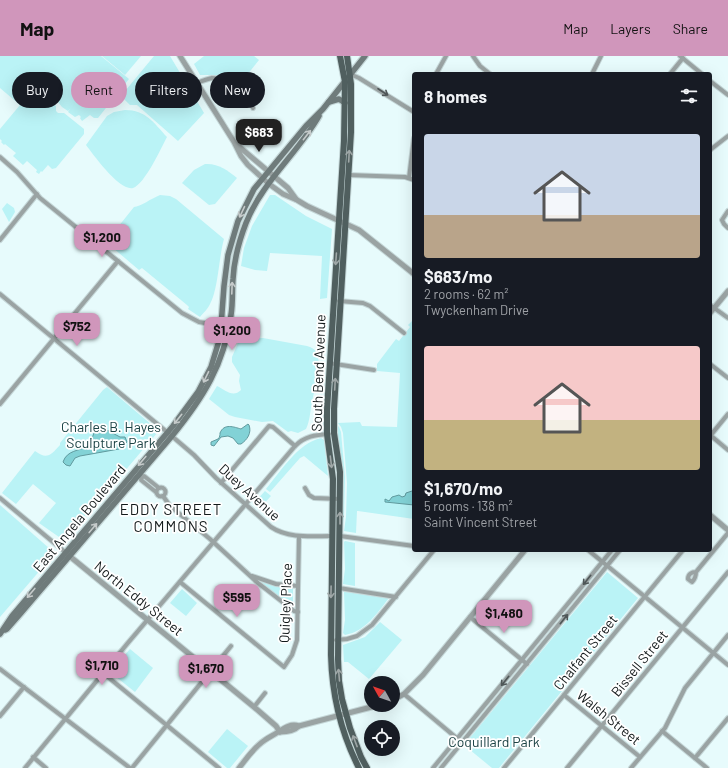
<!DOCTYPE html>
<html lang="en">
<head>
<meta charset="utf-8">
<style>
	body { margin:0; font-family:Barlow,sans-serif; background:#20242c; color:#f1f3f6; height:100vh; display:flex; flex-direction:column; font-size:15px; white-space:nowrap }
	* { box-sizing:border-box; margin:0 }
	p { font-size:13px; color:#9ea1a6 }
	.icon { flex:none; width:22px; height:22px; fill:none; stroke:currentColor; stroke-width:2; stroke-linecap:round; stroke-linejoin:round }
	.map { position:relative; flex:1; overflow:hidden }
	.details { position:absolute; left:412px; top:16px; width:300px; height:480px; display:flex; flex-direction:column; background:#171b24; border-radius:4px; box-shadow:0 4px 16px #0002 }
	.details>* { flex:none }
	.top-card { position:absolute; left:12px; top:16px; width:340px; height:36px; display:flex; gap:8px }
	.needle { width:26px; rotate:310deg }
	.tools { position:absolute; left:364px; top:620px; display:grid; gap:8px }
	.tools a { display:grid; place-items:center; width:36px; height:36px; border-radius:50%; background:#171b24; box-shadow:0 4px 16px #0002; font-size:20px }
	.price { position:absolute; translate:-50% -34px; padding:0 9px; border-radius:8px; background:#d096bb; color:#111; font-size:13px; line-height:26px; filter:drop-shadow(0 1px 2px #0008) }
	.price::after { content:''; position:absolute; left:50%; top:24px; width:12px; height:9px; margin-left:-6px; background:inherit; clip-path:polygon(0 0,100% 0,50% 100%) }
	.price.on { background:#222; color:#fff }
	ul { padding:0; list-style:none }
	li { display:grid; align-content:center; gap:8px; height:212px; padding:0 12px }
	li span { display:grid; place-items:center; height:124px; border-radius:4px; color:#555 }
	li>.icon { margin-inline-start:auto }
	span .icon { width:72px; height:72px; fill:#fffc; stroke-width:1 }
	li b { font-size:17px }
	h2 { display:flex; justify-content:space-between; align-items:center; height:48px; padding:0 12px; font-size:17px }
	.chip { padding:0 14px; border-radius:18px; background:#171b24; box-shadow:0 4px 16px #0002; font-size:14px; line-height:36px }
	.chip.on { background:#d096bb; color:#111 }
	header { display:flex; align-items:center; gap:24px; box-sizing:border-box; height:56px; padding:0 20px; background:#d096bb; color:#111 }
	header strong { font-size:19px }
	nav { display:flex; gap:22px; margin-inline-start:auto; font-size:14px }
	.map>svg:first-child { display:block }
	.green { fill:#baf3f6 }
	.water { fill:#82d2d6; stroke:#609a9e }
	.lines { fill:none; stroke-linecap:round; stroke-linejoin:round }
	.minor-casing { stroke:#c5d7d8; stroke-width:6 }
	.tertiary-casing { stroke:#c5d7d8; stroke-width:7 }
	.secondary-casing { stroke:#c5d7d8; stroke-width:8 }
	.primary-casing { stroke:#c5d7d8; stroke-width:8 }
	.minor { stroke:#9aa3a3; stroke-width:4 }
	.tertiary { stroke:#9aa3a3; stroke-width:5 }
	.secondary { stroke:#6f7b7b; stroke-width:5.5 }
	.primary { stroke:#505f5f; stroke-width:6 }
	.oneway { stroke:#4f5758 }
	.oneway2 { stroke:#c5caca }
	.oneway3 { stroke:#9fa7a7 }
	.labels { text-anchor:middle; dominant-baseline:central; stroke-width:3.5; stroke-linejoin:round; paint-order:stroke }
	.street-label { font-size:14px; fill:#12191a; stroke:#fff }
	.park-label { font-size:14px; fill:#1c4345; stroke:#fff }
	.neighbourhood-label { font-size:15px; letter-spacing:1px; fill:#12191a; stroke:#fff }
</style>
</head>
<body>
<header>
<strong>Map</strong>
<nav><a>Map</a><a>Layers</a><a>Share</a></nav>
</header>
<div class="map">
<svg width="728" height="712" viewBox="0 0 728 712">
	<rect width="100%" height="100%" fill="#e7fbfc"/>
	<g class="green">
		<path d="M0,0H101L129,23L98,62H94L90,59L82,65L80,62L81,61L79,59L75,61L68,56L70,53L68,55L62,51L58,46L59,44L56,46L51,42V36L49,34L47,36L44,34L47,31L42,27L40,28L38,27L35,32L56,50V55L58,57H64L84,73V78L56,112L52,113L48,109L42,116L41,115L39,118L36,116L37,114L27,105L23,109L13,100L16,97L5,88L4,89L1,86L2,85L0,83V73L20,49L0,32Z"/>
		<path d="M102,0H141L125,19Z"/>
		<path d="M154,0H170L204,57L178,85L137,49H130L121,40Z"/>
		<path d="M204,0H254L259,4L239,29L231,24V18L226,22L214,19H200L194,8Z"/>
		<path d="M125,54C146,54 154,67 167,81C161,92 145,128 133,132C119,135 93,98 86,89L107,60L114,56Z"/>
		<path d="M205,108C218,107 227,114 237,122L215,148L209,149L182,127L194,114Z"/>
		<path d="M160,139L170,140L176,143L224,183C219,200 218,235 210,248C208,253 203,257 200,261L188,253L189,251L187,249L142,212L139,214L106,186L134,151C140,151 152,142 160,139Z"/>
		<path d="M270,139H275L306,160L332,173L327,242L320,243L322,200L270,197L267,215L255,214L241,210L244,192L252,170Z"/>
		<path d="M7,147L14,152L15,156L9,166L2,153Z"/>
		<path d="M414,263V463L358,455H357L356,477L344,475L346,461L347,427L343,377L341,371L338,367L360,366L362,370L397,371L400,317L377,315V308L396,283L399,285L410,271L408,269Z"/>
		<path d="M263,282L307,290C311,291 315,293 317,297C322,310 314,334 312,346C310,356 310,365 306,373L298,377L291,375L288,376L273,365L262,366L235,361L229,359L209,343L217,330C225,334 233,342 241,334L239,325L240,319L232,306V301L238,287L243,283Z"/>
		<path d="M107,331L159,375C144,391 73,480 59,481L39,467L56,447L33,428L16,448L2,437L35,395C47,404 51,399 60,389V387L103,334Z"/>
		<path d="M336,368L339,371L341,376L345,421L344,460L342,475Z"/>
		<path d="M321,382L324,384L328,420L304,400L300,402L270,436L266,433C281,415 298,387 321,382Z"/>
		<path d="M265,435L271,440L259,453L253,448Z"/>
		<path d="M0,449L50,493V500L48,505L0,561Z"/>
		<path d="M345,485L355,487V530L343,528L345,513L344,486Z"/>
		<path d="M607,516L638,542L499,712H492L464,689Z"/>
		<path d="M260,524L293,531V553L260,525Z"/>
		<path d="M182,533L197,547L186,560L170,547Z"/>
		<path d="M344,536H346L389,542C377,557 366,575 345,579L343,577L345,564Z"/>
		<path d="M380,566L402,584L369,623L348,606H344L343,589L365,581Z"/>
		<path d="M130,593L153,612L135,636L110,616Z"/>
		<path d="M227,673L248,690L230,712H227L208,696Z"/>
	</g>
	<g class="water">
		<path d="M248,368L249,369C252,377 247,384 241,388H238L233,382L228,380L221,381L214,390L211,389V386L218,383C220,381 220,379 220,377C224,367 234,371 241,373Z"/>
		<path d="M100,372H103L120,381H125L127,386L119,393L80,400L75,402L70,410L66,409L63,406C67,394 79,395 89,390L94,377Z"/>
		<path d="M412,435L414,436V449L385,446V443L389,445L392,441L399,439L402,441L405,440L406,437Z"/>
	</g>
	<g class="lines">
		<g class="minor-casing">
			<g id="minor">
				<path d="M473,0L480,10L490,18"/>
				<path d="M680,0L702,18"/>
				<path d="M350,18L359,22L414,56"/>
				<path d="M436,18L446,0"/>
				<path d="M592,18L601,0"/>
				<path d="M670,18L683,2"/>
				<path d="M710,25L728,39"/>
				<path d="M197,27C202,25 207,23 212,22C229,22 249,36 253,52"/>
				<path d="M710,94L728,80"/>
				<path d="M0,101L17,116L40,142L182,257L199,266L229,271"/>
				<path d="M348,119L405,121L414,124"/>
				<path d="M409,122L414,82"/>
				<path d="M728,155L722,164L724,168L728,172"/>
				<path d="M0,184L37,138"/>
				<path d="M0,238L167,376L194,399L216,422L271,471C289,483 312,480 332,480"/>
				<path d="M339,245L363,247L370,250L404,277"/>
				<path d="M710,249L728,262"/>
				<path d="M329,307L374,314"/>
				<path d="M710,308L728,322"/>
				<path d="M0,348L118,205"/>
				<path d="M710,379L728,394"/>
				<path d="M710,380L728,358"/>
				<path d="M139,418L142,421L141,424L156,436"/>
				<path d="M142,421L144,420L159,432"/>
				<path d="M221,427L269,370L273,371L295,390"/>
				<circle cx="161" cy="436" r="4.5"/>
				<path d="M305,432L309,439L314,442L340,443"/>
				<path d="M163,440L170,450L210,483L258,527L294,555L298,556"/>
				<path d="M0,442L65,496"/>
				<path d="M340,480L414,490"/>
				<path d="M588,494L728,609"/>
				<path d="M696,516C692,516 688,518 688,523L692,526C695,523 696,520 696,516L728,477"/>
				<path d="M252,520L276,528L298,530"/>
				<path d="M180,526L284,611L292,599L297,584L299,480"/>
				<path d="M339,532L396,541"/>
				<path d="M470,561L527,608"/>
				<path d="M336,584L347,583L357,580L372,569L434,494"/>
				<path d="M0,613L130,712"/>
				<path d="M103,617L219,712"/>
				<path d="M404,638L459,684"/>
				<path d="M564,639L640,701"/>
				<path d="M254,651L265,637"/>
				<path d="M0,660L24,631"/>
				<path d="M662,675L707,712"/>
				<path d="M33,701L46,712"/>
				<path d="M695,702L728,662"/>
				<path d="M25,712L127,588L295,390C305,380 315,379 329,378"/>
				<path d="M132,712L231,590"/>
				<path d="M433,712L612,494"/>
				<path d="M441,712L620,494"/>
				<path d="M504,712L683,494"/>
				<path d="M567,712L728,516"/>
				<path d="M631,712L665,672L685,632L728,579"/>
			</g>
		</g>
		<g class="tertiary-casing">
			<g id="tertiary">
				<path d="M180,0L234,86L241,100L248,109L269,128L283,138L297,144L307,150L359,174L414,218"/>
				<path d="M236,88L288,132L296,143"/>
				<path d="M710,257L728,235"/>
				<path d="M710,459L728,474"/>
				<path d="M67,498L254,651L276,670L280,676"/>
				<path d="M393,644L404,638L423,619L525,494"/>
				<path d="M299,670L379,649"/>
				<path d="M239,712C247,702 254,691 265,684C269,681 274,679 278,676C284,672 291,667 299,670C294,675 286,676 280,676"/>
			</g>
		</g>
		<g class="secondary-casing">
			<g id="secondary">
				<path d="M329,46L339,43L345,47"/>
				<path d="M5,574L7,573L21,557L172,380C203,342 224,309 231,259C233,247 232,235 233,223C234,204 239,185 246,167C262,126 298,97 319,60"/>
				<path d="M0,578L12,560L173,370L198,336L211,311L218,288L221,270L224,230L228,199L238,165L254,133L273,110L306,70L323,53L365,0"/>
			</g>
		</g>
		<g class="primary-casing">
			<g id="primary">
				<path d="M340,0L345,26L344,85L327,354V378L333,423L331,599C332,639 341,677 359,712"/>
				<path d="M347,0L351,28V76L334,353V377L340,416L338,603L339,625L342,643L350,672L361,701L367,712"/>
			</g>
		</g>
		<use href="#minor" class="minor"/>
		<use href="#tertiary" class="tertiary"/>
		<use href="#secondary" class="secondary"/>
		<use href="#primary" class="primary"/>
	</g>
	<defs><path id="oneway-shaft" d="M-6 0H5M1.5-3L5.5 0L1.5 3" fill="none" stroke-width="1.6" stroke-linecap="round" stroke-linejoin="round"/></defs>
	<g class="oneway">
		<use href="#oneway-shaft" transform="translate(383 36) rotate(33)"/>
		<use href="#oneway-shaft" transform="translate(587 524) rotate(129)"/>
		<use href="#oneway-shaft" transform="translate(564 563) rotate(-51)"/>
		<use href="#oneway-shaft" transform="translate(505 625) rotate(129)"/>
	</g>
	<g class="oneway2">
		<use href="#oneway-shaft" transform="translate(307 79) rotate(-52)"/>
		<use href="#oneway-shaft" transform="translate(242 156) rotate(115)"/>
		<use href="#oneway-shaft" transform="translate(232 232) rotate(-88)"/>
		<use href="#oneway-shaft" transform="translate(206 321) rotate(116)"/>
		<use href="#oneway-shaft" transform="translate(178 363) rotate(129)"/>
		<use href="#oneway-shaft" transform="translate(142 405) rotate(130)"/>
		<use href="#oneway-shaft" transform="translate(93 472) rotate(-50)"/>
		<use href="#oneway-shaft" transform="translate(31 537) rotate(130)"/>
	</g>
	<g class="oneway3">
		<use href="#oneway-shaft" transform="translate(349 100) rotate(-87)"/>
		<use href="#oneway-shaft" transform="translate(336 203) rotate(94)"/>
		<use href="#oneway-shaft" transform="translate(335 328) rotate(-87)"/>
		<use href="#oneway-shaft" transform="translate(331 406) rotate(83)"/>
		<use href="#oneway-shaft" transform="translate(340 462) rotate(-90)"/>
		<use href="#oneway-shaft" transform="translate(331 536) rotate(91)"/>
		<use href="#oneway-shaft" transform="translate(339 619) rotate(-95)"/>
		<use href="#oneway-shaft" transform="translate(355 685) rotate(-111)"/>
	</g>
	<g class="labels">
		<g class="street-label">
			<text transform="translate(318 317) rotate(-88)">South Bend Avenue</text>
			<text transform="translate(250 436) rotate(42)">Duey Avenue</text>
			<text transform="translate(79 462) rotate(-50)">East Angela Boulevard</text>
			<text transform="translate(139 542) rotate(39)">North Eddy Street</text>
			<text transform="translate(285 547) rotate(-88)">Quigley Place</text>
			<text transform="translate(585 596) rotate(-51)">Chalfant Street</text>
			<text transform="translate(639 607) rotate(-51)">Bissell Street</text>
			<text transform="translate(609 661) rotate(39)">Walsh Street</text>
		</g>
		<g class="park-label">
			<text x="111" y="370">Charles B. Hayes<tspan x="111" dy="16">Sculpture Park</tspan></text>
			<text x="494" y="685">Coquillard Park</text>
		</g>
		<g class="neighbourhood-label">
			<text x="171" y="453">EDDY STREET<tspan x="171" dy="17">COMMONS</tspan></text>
		</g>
	</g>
</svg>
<div class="tools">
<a><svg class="needle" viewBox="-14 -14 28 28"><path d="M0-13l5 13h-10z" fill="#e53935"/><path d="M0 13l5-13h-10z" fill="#9ea1a6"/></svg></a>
<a><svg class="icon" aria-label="locate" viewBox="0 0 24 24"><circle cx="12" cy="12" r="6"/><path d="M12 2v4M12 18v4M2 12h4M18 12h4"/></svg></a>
</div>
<b class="price on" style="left:259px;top:97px">$683</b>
<b class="price" style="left:102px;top:202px">$1,200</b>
<b class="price" style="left:77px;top:291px">$752</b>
<b class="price" style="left:232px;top:295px">$1,200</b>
<b class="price" style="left:237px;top:562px">$595</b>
<b class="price" style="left:504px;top:578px">$1,480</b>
<b class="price" style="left:102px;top:630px">$1,710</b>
<b class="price" style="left:206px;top:633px">$1,670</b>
<div class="top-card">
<a class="chip">Buy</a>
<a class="chip on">Rent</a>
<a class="chip">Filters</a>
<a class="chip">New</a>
</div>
<section class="details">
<h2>8 homes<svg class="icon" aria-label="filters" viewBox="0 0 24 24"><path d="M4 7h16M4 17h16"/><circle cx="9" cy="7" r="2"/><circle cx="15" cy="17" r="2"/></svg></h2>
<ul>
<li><span style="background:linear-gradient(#c9d6e8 65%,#b9a48a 0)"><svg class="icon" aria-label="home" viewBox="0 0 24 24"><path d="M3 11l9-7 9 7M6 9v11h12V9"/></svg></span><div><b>$683/mo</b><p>2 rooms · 62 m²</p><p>Twyckenham Drive</p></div></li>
<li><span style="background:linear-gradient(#f6c9c9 60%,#c2b280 0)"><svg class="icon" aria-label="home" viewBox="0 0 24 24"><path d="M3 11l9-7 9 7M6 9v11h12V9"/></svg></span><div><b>$1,670/mo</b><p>5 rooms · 138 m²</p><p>Saint Vincent Street</p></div></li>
</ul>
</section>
</div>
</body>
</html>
